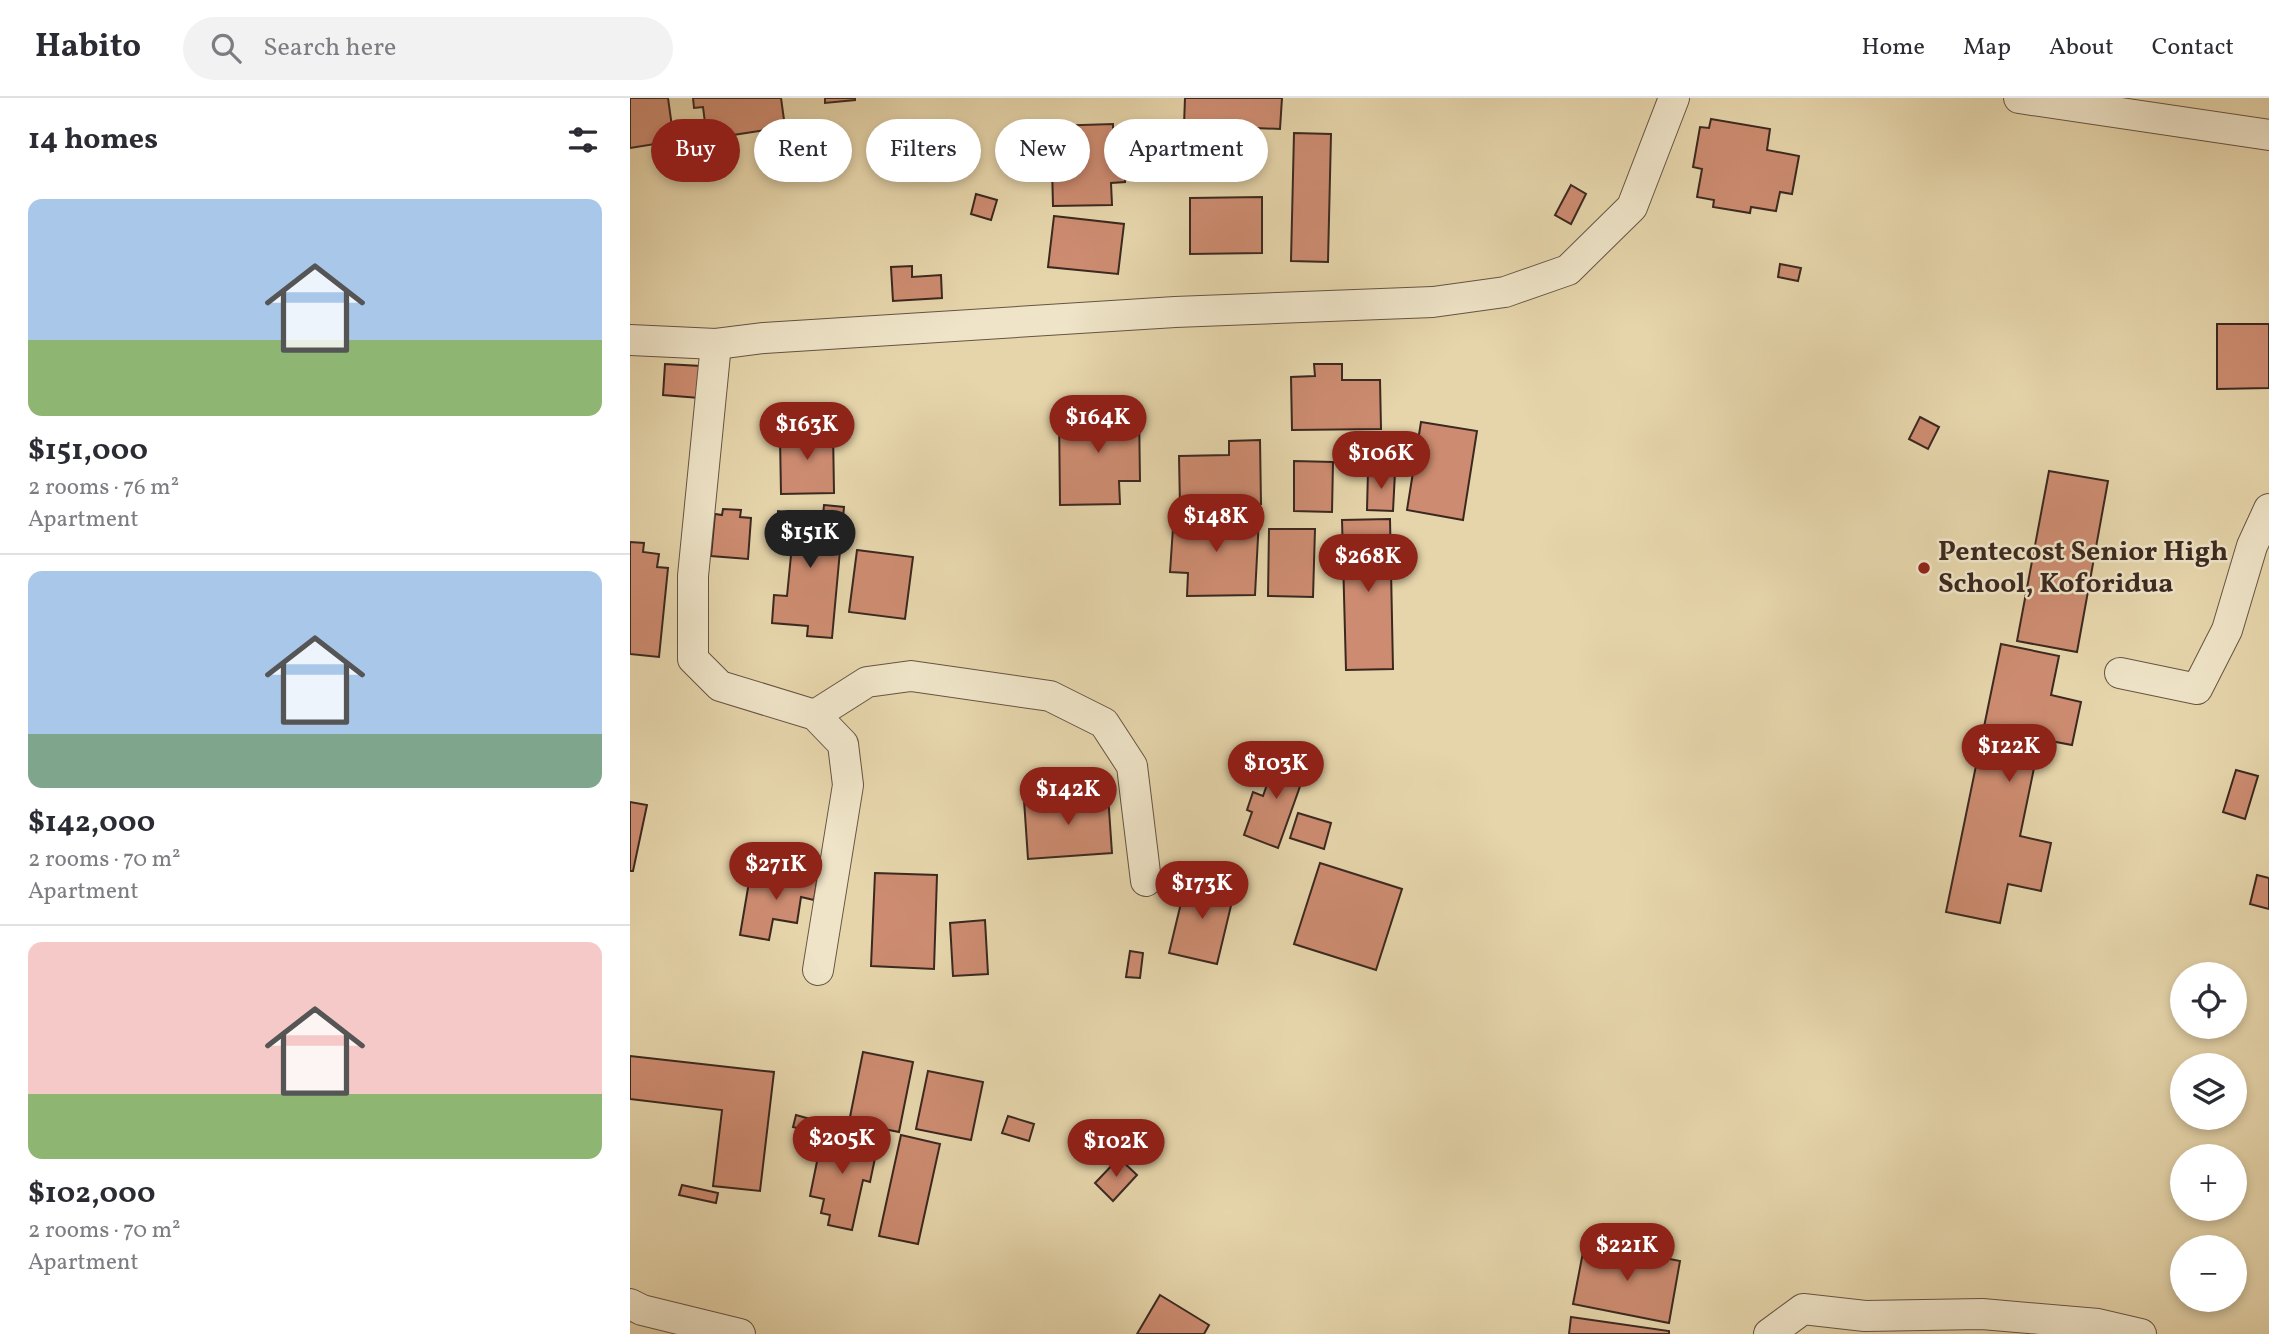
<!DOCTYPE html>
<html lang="en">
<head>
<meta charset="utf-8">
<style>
	body { margin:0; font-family:Vollkorn,serif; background:#f2f2f3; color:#2b2b33; height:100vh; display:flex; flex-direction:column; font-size:26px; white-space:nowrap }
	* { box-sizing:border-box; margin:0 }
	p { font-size:23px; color:#7c7c81 }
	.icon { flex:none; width:38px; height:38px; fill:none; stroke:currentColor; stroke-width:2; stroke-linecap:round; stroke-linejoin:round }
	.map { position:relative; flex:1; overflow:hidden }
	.sheet { display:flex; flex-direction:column; background:#fff; width:630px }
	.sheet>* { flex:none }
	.top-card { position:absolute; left:21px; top:21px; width:665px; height:63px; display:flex; gap:14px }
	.fabs { position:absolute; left:1540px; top:864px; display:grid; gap:14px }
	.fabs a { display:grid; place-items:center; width:77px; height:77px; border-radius:50%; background:#fff; box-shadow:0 4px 10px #0003; font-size:35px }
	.price { position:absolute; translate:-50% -60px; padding:0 16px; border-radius:24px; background:#8f2418; color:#fff; font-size:23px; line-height:46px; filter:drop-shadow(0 2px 4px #0008) }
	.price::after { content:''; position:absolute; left:50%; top:42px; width:21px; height:16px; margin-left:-10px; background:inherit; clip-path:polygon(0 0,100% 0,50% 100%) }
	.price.on { background:#222; color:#fff }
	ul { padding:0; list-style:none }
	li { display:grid; align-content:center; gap:14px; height:371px; padding:0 28px }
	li+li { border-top:2px solid #e1e1e2 }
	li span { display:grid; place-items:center; height:217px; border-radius:14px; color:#555 }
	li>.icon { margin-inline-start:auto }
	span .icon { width:126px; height:126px; fill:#fffc; stroke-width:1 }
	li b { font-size:30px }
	h2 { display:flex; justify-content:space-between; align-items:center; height:84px; padding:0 28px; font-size:30px }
	.pill { padding:0 24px; border-radius:32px; background:#fff; box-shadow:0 4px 10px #0003; font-size:24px; line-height:63px }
	.pill.on { background:#8f2418; color:#fff }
	header { display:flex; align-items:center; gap:42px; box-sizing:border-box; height:98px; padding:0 35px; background:#fff; border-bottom:2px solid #e1e1e2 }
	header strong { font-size:33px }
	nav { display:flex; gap:38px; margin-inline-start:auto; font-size:24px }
	.search { width:490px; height:63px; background:#f2f2f3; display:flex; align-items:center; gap:18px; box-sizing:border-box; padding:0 24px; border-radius:38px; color:#7c7c81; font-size:26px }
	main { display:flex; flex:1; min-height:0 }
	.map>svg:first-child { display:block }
	.building { fill:#cd8c71; stroke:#3b2920; stroke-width:2 }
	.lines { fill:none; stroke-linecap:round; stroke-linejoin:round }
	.minor-casing { stroke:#665443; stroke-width:32 }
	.minor { stroke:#efe4c8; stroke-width:30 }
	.poi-dot { fill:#8f2418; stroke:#efe4c8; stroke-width:2.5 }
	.labels { text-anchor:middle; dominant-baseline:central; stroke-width:5; stroke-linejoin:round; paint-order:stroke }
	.poi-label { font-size:28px; font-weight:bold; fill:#3b2920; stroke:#efe4c8; text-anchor:start }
</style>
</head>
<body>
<header>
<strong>Habito</strong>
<div class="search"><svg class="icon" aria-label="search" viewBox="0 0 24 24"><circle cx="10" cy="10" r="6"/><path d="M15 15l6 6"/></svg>Search here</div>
<nav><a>Home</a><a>Map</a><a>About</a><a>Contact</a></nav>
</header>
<main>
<section class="sheet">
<h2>14 homes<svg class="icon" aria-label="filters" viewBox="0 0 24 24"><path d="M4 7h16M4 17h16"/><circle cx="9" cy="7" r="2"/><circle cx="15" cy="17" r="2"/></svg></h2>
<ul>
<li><span style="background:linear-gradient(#a9c7e8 65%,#8fb573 0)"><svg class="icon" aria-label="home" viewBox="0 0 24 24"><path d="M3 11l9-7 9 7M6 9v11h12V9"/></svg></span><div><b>$151,000</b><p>2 rooms · 76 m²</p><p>Apartment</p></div></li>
<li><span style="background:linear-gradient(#a9c7e8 75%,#7fa58c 0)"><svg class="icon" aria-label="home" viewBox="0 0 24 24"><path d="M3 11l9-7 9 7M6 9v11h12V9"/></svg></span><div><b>$142,000</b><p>2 rooms · 70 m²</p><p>Apartment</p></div></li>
<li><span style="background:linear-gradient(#f6c9c9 70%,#8fb573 0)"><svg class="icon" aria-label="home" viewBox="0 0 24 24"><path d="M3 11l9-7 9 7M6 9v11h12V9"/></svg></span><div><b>$102,000</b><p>2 rooms · 70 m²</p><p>Apartment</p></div></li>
</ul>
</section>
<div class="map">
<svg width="1639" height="1236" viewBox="0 0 1639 1236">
	<rect width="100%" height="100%" fill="#e6d5ab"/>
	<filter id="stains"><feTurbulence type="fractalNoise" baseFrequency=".00286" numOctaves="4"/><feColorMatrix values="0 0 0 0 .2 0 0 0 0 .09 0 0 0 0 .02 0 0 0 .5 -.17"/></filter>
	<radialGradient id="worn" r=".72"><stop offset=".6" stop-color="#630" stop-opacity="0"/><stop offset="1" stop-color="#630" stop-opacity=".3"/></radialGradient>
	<g class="building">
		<path d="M0,0H38L44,43L0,50Z"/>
		<path d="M63,0H151L155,29L77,41L73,9L64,10Z"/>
		<path d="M195,0H225V2L195,5Z"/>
		<path d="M555,0H652L650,31L554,27Z"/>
		<path d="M1081,21L1140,31L1137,52L1169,58L1162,96L1150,94L1146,113L1121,109L1120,115L1083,109L1084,102L1067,99L1072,71L1063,69L1070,29L1079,30Z"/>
		<path d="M483,26V47L493,46L495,84L481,85L482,107L423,108L421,28Z"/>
		<path d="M664,35L701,36L698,164L661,163Z"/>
		<path d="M941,87L956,96L941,126L925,117Z"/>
		<path d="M346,96L367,102L361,122L341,116Z"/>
		<path d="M632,99V155L560,156V100Z"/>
		<path d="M424,118L494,126L488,176L418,169Z"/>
		<path d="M1150,166L1171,170L1168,183L1148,179Z"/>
		<path d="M282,168V179L311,177L312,200L263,203L261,169Z"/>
		<path d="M1587,226H1639V290L1587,291Z"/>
		<path d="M35,266L71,268L69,300L33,297Z"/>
		<path d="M684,266H712V282H750L751,331L662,332L661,279L685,278Z"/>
		<path d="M509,312L510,383H489L490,406L430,407L429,313Z"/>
		<path d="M1290,319L1309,329L1298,351L1279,341Z"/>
		<path d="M791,324L847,333L833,422L777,412Z"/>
		<path d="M165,328H181L182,333L203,332L204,395L151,396L150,339L166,338Z"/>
		<path d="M630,342L631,406L550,408L549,358L599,357V343Z"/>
		<path d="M664,363L703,364L702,414L664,413Z"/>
		<path d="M738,372L765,374L763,413L737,412Z"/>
		<path d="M1419,373L1478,383L1447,554L1387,543Z"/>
		<path d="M194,407L214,409L202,540L177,538L178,528L142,525L144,497L157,498L162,447L145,446L148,413L193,417Z"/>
		<path d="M93,411L111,412L110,419L121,420L118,461L81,458L85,416L92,417Z"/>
		<path d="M544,415L629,420L625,497L557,498L558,475L540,474Z"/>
		<path d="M760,421L763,571L716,572L712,422Z"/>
		<path d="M639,431H685L683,499L638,498Z"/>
		<path d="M0,444L14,445L13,454L29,456L27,469L38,470L29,559L0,556Z"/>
		<path d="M227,452L283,459L275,521L219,514Z"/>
		<path d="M1371,546L1429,558L1421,597L1451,604L1442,647L1410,641L1390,738L1421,745L1411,793L1378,786L1370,825L1316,814Z"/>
		<path d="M648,655L678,666L648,750L614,737L622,714L617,712L623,694L633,698Z"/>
		<path d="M1606,672L1628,678L1615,721L1593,714Z"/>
		<path d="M478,697L482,755L398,761L394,702Z"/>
		<path d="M0,704L17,707L3,773H0Z"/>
		<path d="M668,715L701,725L694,751L660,740Z"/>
		<path d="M690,765L772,791L746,872L664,846Z"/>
		<path d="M149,771L188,777L184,802L171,799L167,825L143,821L139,842L110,837L119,784L146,789Z"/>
		<path d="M245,775L307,777L304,871L241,868Z"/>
		<path d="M1627,777L1639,780V811L1620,806Z"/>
		<path d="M557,780L605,791L587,866L539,855Z"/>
		<path d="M355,822L358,876L323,878L320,825Z"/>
		<path d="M500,853L513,855L510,880L496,879Z"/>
		<path d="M233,954L283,964L269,1034L219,1024Z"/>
		<path d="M0,958L144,974L130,1093L83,1088L92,1012L0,1001Z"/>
		<path d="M298,973L353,984L341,1042L286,1031Z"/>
		<path d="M166,1017L180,1021L177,1033L163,1029Z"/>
		<path d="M378,1018L404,1026L399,1043L372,1035Z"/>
		<path d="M193,1034L248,1046L240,1084L233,1082L222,1132L198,1127L200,1117L191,1115L194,1101L180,1098Z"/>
		<path d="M271,1037L310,1046L288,1146L249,1138Z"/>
		<path d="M489,1060L507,1077L483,1103L465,1085Z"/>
		<path d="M52,1087L88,1095L86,1105L49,1097Z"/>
		<path d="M955,1144L1050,1163L1039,1225L943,1206Z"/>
		<path d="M530,1197L579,1227L574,1236H507Z"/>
		<path d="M941,1219L1039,1233V1236H939Z"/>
	</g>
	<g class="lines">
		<g class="minor-casing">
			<g id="minor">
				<path d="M1389,0L1639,37"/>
				<path d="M0,242L86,246L134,240L545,214L803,204L875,194L938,172L1002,109L1044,0"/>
				<path d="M86,246L63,478V561L90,588L185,617L213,646L218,687L188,872"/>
				<path d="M1490,575L1567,591L1597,532L1622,448L1639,411"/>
				<path d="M185,617L237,584L281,578L420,598L474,625L502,668L516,783"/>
				<path d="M0,1206L12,1212L110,1236"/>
				<path d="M1139,1236L1173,1211L1235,1218L1352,1216L1468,1226L1511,1236"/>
			</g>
		</g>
		<use href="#minor" class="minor"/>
	</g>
	<circle class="poi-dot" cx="1294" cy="470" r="7"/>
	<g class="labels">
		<g class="poi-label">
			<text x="1308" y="454">Pentecost Senior High<tspan x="1308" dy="32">School, Koforidua</tspan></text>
		</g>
	</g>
	<rect width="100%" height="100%" filter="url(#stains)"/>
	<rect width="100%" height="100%" fill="url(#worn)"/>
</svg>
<div class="fabs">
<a><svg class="icon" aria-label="locate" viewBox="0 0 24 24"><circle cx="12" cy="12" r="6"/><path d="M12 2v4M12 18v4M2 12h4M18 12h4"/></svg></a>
<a><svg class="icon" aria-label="layers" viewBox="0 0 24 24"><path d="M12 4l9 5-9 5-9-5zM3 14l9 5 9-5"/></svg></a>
<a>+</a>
<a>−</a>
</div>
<b class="price" style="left:468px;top:357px">$164K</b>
<b class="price" style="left:177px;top:364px">$163K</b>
<b class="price" style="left:751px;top:393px">$106K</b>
<b class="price" style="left:586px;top:456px">$148K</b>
<b class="price on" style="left:180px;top:472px">$151K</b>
<b class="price" style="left:738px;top:496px">$268K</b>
<b class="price" style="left:1379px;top:686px">$122K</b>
<b class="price" style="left:646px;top:703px">$103K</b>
<b class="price" style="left:438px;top:729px">$142K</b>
<b class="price" style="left:146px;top:804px">$271K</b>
<b class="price" style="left:572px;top:823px">$173K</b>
<b class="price" style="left:212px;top:1078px">$205K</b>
<b class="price" style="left:486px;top:1081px">$102K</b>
<b class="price" style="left:997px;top:1185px">$221K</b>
<div class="top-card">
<a class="pill on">Buy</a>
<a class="pill">Rent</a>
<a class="pill">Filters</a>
<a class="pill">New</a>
<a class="pill">Apartment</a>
</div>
</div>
</main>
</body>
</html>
